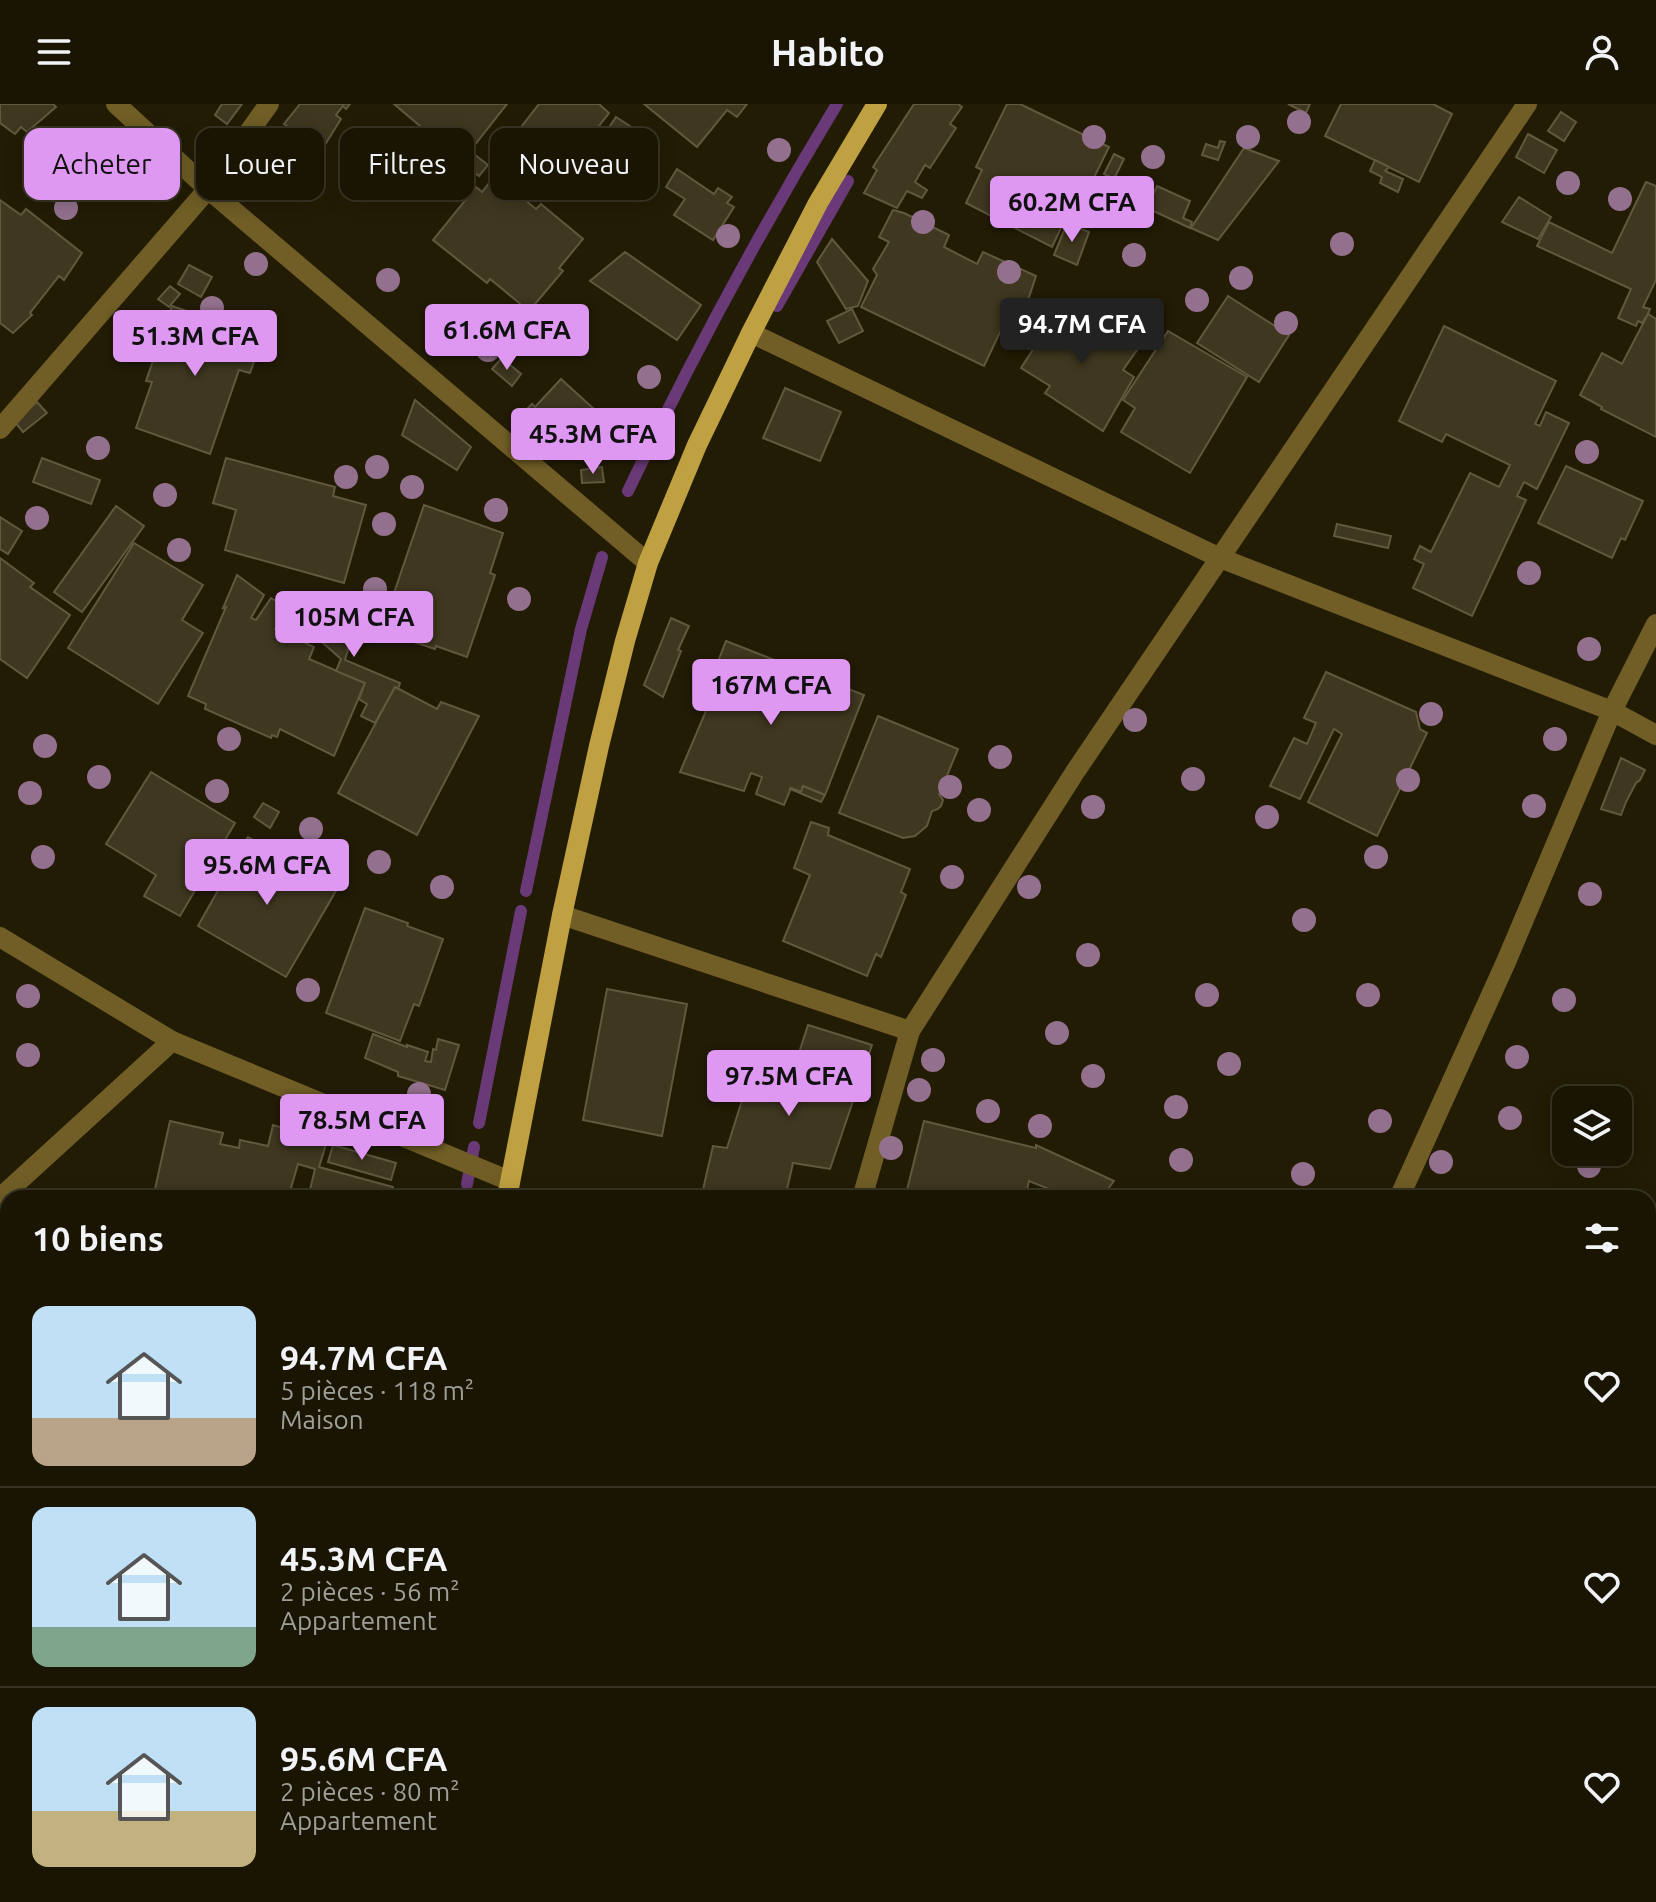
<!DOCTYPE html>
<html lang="fr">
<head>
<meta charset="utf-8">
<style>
	body { margin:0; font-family:Ubuntu,sans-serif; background:#231e0d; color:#f1f3f6; height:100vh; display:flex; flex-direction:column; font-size:30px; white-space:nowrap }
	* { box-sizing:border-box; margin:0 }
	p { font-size:26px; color:#9f9f9a }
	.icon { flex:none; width:44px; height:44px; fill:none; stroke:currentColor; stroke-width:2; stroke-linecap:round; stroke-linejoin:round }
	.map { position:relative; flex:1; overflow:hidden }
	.side { position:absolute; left:0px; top:1086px; width:1656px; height:712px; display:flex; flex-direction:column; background:#1a1503; border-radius:24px 24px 0 0; box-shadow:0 4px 20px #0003,0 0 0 2px #383425 }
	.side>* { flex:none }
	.banner { position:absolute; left:24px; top:24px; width:800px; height:72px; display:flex; gap:16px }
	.buttons { position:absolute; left:1552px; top:982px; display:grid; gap:16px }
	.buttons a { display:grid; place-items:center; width:80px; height:80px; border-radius:16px; background:#1a1503; box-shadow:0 4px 20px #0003,0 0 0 2px #383425; font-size:40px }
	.price { position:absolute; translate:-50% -68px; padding:0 18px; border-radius:8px; background:#de98f2; color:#111; font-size:26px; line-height:52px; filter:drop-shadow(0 2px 4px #0008) }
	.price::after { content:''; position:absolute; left:50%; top:48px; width:24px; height:18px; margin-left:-12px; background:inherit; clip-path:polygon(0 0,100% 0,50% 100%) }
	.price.on { background:#222; color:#fff }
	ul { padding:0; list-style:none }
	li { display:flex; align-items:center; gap:24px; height:200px; padding:0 32px }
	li+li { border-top:2px solid #383425 }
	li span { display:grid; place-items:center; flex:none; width:224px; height:160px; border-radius:16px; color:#555 }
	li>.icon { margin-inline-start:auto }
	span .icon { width:96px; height:96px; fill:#fffc; stroke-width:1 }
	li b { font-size:34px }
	h2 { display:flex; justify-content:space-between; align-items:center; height:96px; padding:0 32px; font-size:34px }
	.tag { padding:0 28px; border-radius:16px; background:#1a1503; box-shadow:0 4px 20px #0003,0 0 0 2px #383425; font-size:28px; line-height:72px }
	.tag.on { background:#de98f2; color:#111 }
	header { display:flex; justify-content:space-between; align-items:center; height:104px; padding:0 32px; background:#1a1503; font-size:36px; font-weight:700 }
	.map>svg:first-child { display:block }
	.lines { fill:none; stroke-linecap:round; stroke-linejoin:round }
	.stream { stroke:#6a3978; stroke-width:12 }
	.building { fill:#3f371f; stroke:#60583f; stroke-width:2 }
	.minor { stroke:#705e26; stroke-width:20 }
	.major { stroke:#bfa142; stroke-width:20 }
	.tree { fill:#93718e }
</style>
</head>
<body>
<header><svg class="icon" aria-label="menu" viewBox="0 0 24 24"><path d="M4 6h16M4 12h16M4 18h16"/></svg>Habito<svg class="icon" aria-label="person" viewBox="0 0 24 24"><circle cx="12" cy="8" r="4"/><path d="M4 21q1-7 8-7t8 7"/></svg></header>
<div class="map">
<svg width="1656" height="1798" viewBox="0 0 1656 1798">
	<rect width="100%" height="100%" fill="#231c04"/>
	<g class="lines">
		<g class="stream">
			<path d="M777,202L848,77"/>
			<path d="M628,387C691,255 761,125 837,0"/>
			<path d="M526,787L581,525L602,453"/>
			<path d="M479,1019L521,807"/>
			<path d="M467,1080L474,1043"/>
			<path d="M319,1798L321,1790"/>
			<path d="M369,1798V1796"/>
		</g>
	</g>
	<g class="building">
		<path d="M0,0H53L56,3L27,28L21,23L15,30L0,19Z"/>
		<path d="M222,0H242L227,20L215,11Z"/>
		<path d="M300,0H350L346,5L343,2L336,11L341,15L323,44L284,20Z"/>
		<path d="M394,0H507L470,47L488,61L479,72Z"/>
		<path d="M539,0H599L609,9L562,69L571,75L553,97L495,55L512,30L514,32Z"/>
		<path d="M644,0H747L737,13L727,6L697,43Z"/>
		<path d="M914,0H958L962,3L950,20L956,24L930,64L925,61L915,78L927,86L922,94L907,87L897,104L864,89L877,66L873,63Z"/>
		<path d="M1007,0H1020L1109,43L1086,90L1079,86L1052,143L966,99L982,66L976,63Z"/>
		<path d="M1288,0H1310L1306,9Z"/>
		<path d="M1341,0H1433L1452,10L1419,78L1325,32Z"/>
		<path d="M1561,8L1576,18L1564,37L1548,27Z"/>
		<path d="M616,13L639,28L635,33L659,48L645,68L625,55L621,60L596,43Z"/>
		<path d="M1528,30L1557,46L1544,69L1516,53Z"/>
		<path d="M1220,37L1225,38L1218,56L1202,51L1206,40L1218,44Z"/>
		<path d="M1244,44L1279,57L1218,136L1191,124Z"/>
		<path d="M1114,50L1124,55L1114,75L1104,70Z"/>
		<path d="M1375,56L1389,63L1385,67L1403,75L1398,88L1380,79L1382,73L1370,67Z"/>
		<path d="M619,62L630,65L637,74L635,82L626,91L611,87L608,79L615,64Z"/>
		<path d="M677,65L714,90L718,84L732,93L727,99L734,103L713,136L674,111L685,95L666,83Z"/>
		<path d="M495,72L536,105L541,100L583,135L559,164L563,167L529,207L490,175L487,179L433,136L476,83L482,88Z"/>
		<path d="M1646,78L1656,82V176L1643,203L1650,205L1648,210L1642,219L1638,217L1636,222L1618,214L1631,185L1537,142L1549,118L1612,149Z"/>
		<path d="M1157,82L1190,97L1183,114L1192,118L1190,124L1147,104Z"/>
		<path d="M1519,93L1551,113L1538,135L1502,118Z"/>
		<path d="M0,96L21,111L26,105L82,149L64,176L59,172L30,209L32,211L13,229L0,219Z"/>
		<path d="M893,106L904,109L949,131L944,143L977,160L983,148L1036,172L1024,208L1012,203L984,262L861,203L877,171L873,165L889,138L879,133Z"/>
		<path d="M1067,119L1089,128L1077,161L1054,151Z"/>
		<path d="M832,135L868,177L858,202L846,205L817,158Z"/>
		<path d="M625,148L701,201L677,236L590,177Z"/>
		<path d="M189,161L212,173L201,193L178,180Z"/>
		<path d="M170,182L180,190L169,203L158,195Z"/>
		<path d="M1228,192L1289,231L1259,278L1197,239Z"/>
		<path d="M1064,198L1137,246L1123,266L1134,273L1103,327L1045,289L1050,282L1021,264Z"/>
		<path d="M172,202L263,233L250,269L239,266L210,350L136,324L152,278L146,277Z"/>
		<path d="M852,205L863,227L839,239L827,217Z"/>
		<path d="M1648,210L1656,215V333L1601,305L1602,303L1580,291L1602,249L1622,260Z"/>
		<path d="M1444,222L1556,277L1535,320L1540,322L1546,308L1569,319L1537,385L1524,378L1517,392L1526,396L1472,512L1413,484L1424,460L1414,455L1420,442L1431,448L1470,369L1499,383L1510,361L1446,330L1442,338L1399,317Z"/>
		<path d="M1168,227L1247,273L1190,369L1121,328L1135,304L1123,296Z"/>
		<path d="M502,254L521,270L512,282L492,265Z"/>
		<path d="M561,275L605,315L573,351L547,329L550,325L535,310L532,315L524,308L532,300L535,303Z"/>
		<path d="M785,284L841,308L820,357L763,334Z"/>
		<path d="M415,296L471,343L457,366L402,331Z"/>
		<path d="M37,298L47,309L23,328L14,317Z"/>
		<path d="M42,354L100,376L91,400L33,378Z"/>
		<path d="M226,354L335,383L333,392L366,401L344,479L225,446L236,406L213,399Z"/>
		<path d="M1566,362L1643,397L1625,436L1621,434L1612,454L1538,419Z"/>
		<path d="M602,363L604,378L582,379L581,366Z"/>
		<path d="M424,401L503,429L490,469L495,471L467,553L436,542L435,545L381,527Z"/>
		<path d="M116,402L144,422L82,508L54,488Z"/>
		<path d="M0,413L22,427L8,450L0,445Z"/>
		<path d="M1337,420L1391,432L1388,444L1334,432Z"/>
		<path d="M134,439L203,481L182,516L203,529L158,600L68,544Z"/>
		<path d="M0,454L34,479L30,483L70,511L27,574L0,555Z"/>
		<path d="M237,471L264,491L251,514L256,516L271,494L289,505L275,525L314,543L309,555L365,579L334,652L280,625L277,633L272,631L271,634L205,605L206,600L188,592L226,503L223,504Z"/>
		<path d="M330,496L358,512L345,556L400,579L398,585L395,583L375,619L361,612L367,600L359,595L365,579L336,567L341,555L314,531Z"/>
		<path d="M671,514L689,522L678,546L681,547L663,593L644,581Z"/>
		<path d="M726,537L864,591L825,691L803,682L801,688L791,684L784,701L756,690L762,673L751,669L744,687L680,668L706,607L704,606L722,561L717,560Z"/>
		<path d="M1326,568L1416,608L1420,625L1427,629L1377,732L1308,698L1342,630L1334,625L1300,695L1270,682L1294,634L1307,640L1316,619L1304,614Z"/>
		<path d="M395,583L437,605L441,598L479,612L417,731L338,689Z"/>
		<path d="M878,612L958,645L946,674L949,680L948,685L939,690L943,696L941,702L938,705L932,707L927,722L915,732L903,734L839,709Z"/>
		<path d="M1621,654L1645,666L1640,676L1636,679L1626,698L1621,711L1601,705Z"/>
		<path d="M151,668L235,719L180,812L144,792L156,771L106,740Z"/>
		<path d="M803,682L825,691L821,698L790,685L791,684L801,688Z"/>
		<path d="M263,699L279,708L270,724L254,713Z"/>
		<path d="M811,718L829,724L828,731L910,765L901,788L906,791L881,853L876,850L867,872L783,837L810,771L794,764Z"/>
		<path d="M248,733L337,785L286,873L198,822Z"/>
		<path d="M365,804L408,819L407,822L443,835L419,902L414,900L400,937L326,909Z"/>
		<path d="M607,885L687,900L662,1032L583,1016Z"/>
		<path d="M808,921L872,941L830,1065L793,1059L785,1094H701L713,1042L727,1044L755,955L795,961Z"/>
		<path d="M373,930L407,943V941L428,948L425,957L431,958L433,945L436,946L438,935L459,941L445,986L398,972V968L365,954Z"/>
		<path d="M170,1017L223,1029L220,1040L239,1044L240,1036L268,1042L273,1021L327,1037L319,1063L393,1083L390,1094H308L315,1065L298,1060L288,1094H153Z"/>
		<path d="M924,1017L1036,1044V1041L1114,1077L1101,1094H1072L1029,1077L1025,1094H922L906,1090Z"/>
		<path d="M333,1041L396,1059L391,1076L328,1058Z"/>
		<path d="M0,1216L8,1218V1242L0,1241Z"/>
		<path d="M0,1244L8,1247V1300L0,1331Z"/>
		<path d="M7,1342L8,1343V1359L0,1355Z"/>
		<path d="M1656,1385V1487L1654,1491L1650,1489L1648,1492V1394L1652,1388L1654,1389Z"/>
		<path d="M8,1392V1504L0,1501V1410Z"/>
		<path d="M1655,1671H1656V1709L1648,1705V1684Z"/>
		<path d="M8,1736V1773L0,1771V1763Z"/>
		<path d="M0,1787L19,1792L18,1798H0Z"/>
		<path d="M129,1790H193L210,1796L209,1798H126Z"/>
		<path d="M229,1790H285L283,1798H227Z"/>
		<path d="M285,1790L294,1793L293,1798H283Z"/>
		<path d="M841,1790H869L892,1798H842Z"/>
		<path d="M1315,1790H1428L1426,1798H1313Z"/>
		<path d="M1471,1790H1589L1613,1796V1798H1469Z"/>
	</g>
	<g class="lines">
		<g class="minor">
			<path d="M116,0L208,85L648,459"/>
			<path d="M751,229L1220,454L1612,607L1656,631"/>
			<path d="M0,325L208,85L269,0"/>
			<path d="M562,811L910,927"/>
			<path d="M0,833L172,937L510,1077"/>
			<path d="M0,1094L172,937"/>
			<path d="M862,1094L910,927L1075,668L1527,0"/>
			<path d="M1399,1094L1506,858L1612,607L1656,520"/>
			<path d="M953,1790L980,1798"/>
		</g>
		<g class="major">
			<path d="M507,1094L562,811L599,642L625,537L648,459L697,341L751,229L818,99L877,0"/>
			<path d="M357,1798L358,1790"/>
		</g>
	</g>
	<g class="tree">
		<circle cx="1299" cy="18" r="12"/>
		<circle cx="1094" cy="33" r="12"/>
		<circle cx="1248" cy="33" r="12"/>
		<circle cx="391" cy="38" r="12"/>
		<circle cx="779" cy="46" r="12"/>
		<circle cx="1153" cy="53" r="12"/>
		<circle cx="111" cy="71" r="12"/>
		<circle cx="1568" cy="79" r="12"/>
		<circle cx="1620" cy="95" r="12"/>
		<circle cx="66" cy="104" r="12"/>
		<circle cx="923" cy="118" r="12"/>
		<circle cx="728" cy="132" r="12"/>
		<circle cx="1342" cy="140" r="12"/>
		<circle cx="1134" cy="151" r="12"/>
		<circle cx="256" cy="160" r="12"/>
		<circle cx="1009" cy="168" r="12"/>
		<circle cx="1241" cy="174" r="12"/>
		<circle cx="388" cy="176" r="12"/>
		<circle cx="1197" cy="196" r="12"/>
		<circle cx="212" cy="204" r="12"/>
		<circle cx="1286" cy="219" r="12"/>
		<circle cx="488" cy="246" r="12"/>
		<circle cx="649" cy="273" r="12"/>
		<circle cx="619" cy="324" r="12"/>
		<circle cx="98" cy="344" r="12"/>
		<circle cx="1587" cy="348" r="12"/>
		<circle cx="377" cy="363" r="12"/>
		<circle cx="346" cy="373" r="12"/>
		<circle cx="412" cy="383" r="12"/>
		<circle cx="165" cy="391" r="12"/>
		<circle cx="496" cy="406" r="12"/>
		<circle cx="37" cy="414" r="12"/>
		<circle cx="384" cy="420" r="12"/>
		<circle cx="179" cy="446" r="12"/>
		<circle cx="1529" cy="469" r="12"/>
		<circle cx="375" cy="485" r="12"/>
		<circle cx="519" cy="495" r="12"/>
		<circle cx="302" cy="520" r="12"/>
		<circle cx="1589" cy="545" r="12"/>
		<circle cx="1431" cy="610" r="12"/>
		<circle cx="1135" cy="616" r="12"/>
		<circle cx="229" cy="635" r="12"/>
		<circle cx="1555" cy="635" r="12"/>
		<circle cx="45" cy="642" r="12"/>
		<circle cx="1000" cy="653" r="12"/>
		<circle cx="99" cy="673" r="12"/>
		<circle cx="1193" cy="675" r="12"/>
		<circle cx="1408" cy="676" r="12"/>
		<circle cx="950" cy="683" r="12"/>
		<circle cx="217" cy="687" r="12"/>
		<circle cx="30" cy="689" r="12"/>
		<circle cx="1534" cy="702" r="12"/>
		<circle cx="1093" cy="703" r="12"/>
		<circle cx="979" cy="706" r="12"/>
		<circle cx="1267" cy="713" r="12"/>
		<circle cx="311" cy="725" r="12"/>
		<circle cx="43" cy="753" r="12"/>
		<circle cx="1376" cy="753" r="12"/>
		<circle cx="379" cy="758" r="12"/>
		<circle cx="952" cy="773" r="12"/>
		<circle cx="442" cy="783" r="12"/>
		<circle cx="1029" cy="783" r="12"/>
		<circle cx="1590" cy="790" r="12"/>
		<circle cx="1304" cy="816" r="12"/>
		<circle cx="1088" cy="851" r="12"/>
		<circle cx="308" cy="886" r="12"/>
		<circle cx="1207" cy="891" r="12"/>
		<circle cx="1368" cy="891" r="12"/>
		<circle cx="28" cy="892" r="12"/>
		<circle cx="1564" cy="896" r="12"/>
		<circle cx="1057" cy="929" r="12"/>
		<circle cx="28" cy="951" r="12"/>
		<circle cx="1517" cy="953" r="12"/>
		<circle cx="933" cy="956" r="12"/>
		<circle cx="1229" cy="960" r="12"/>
		<circle cx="1093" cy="972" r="12"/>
		<circle cx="919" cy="986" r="12"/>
		<circle cx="419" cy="990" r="12"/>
		<circle cx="1176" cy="1003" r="12"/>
		<circle cx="988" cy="1007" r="12"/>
		<circle cx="1510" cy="1014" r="12"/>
		<circle cx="1380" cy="1017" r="12"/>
		<circle cx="1040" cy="1022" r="12"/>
		<circle cx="891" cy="1044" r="12"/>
		<circle cx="1181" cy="1056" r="12"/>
		<circle cx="1441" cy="1058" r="12"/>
		<circle cx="1589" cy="1062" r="12"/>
		<circle cx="1303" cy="1070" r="12"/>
	</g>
</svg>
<div class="buttons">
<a><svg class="icon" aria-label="layers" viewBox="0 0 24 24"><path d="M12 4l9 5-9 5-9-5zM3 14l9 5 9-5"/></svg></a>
</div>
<b class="price" style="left:1072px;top:140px">60.2M CFA</b>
<b class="price on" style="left:1082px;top:262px">94.7M CFA</b>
<b class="price" style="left:507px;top:268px">61.6M CFA</b>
<b class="price" style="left:195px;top:274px">51.3M CFA</b>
<b class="price" style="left:593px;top:372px">45.3M CFA</b>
<b class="price" style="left:354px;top:555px">105M CFA</b>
<b class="price" style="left:771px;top:623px">167M CFA</b>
<b class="price" style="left:267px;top:803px">95.6M CFA</b>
<b class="price" style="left:789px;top:1014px">97.5M CFA</b>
<b class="price" style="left:362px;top:1058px">78.5M CFA</b>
<div class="banner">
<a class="tag on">Acheter</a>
<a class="tag">Louer</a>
<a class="tag">Filtres</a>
<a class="tag">Nouveau</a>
</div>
<section class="side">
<h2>10 biens<svg class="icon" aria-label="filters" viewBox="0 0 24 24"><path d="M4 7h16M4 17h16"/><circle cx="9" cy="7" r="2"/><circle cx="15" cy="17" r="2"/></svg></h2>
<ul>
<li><span style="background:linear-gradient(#bfe0f5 70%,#b9a48a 0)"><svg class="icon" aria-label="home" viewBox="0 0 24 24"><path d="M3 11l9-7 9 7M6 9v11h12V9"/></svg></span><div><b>94.7M CFA</b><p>5 pièces · 118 m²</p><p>Maison</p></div><svg class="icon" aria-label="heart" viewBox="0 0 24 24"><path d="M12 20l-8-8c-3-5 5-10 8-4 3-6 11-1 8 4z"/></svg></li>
<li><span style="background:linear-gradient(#bfe0f5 75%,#7fa58c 0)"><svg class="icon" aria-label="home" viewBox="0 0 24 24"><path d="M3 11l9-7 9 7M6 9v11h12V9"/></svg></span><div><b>45.3M CFA</b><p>2 pièces · 56 m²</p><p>Appartement</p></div><svg class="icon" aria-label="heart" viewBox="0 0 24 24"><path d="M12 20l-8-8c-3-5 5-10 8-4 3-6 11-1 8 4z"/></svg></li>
<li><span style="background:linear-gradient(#bfe0f5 65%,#c2b280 0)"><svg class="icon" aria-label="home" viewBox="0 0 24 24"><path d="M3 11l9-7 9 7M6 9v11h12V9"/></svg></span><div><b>95.6M CFA</b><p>2 pièces · 80 m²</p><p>Appartement</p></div><svg class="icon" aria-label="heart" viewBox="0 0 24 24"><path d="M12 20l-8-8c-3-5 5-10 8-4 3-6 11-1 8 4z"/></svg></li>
</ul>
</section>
</div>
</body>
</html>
